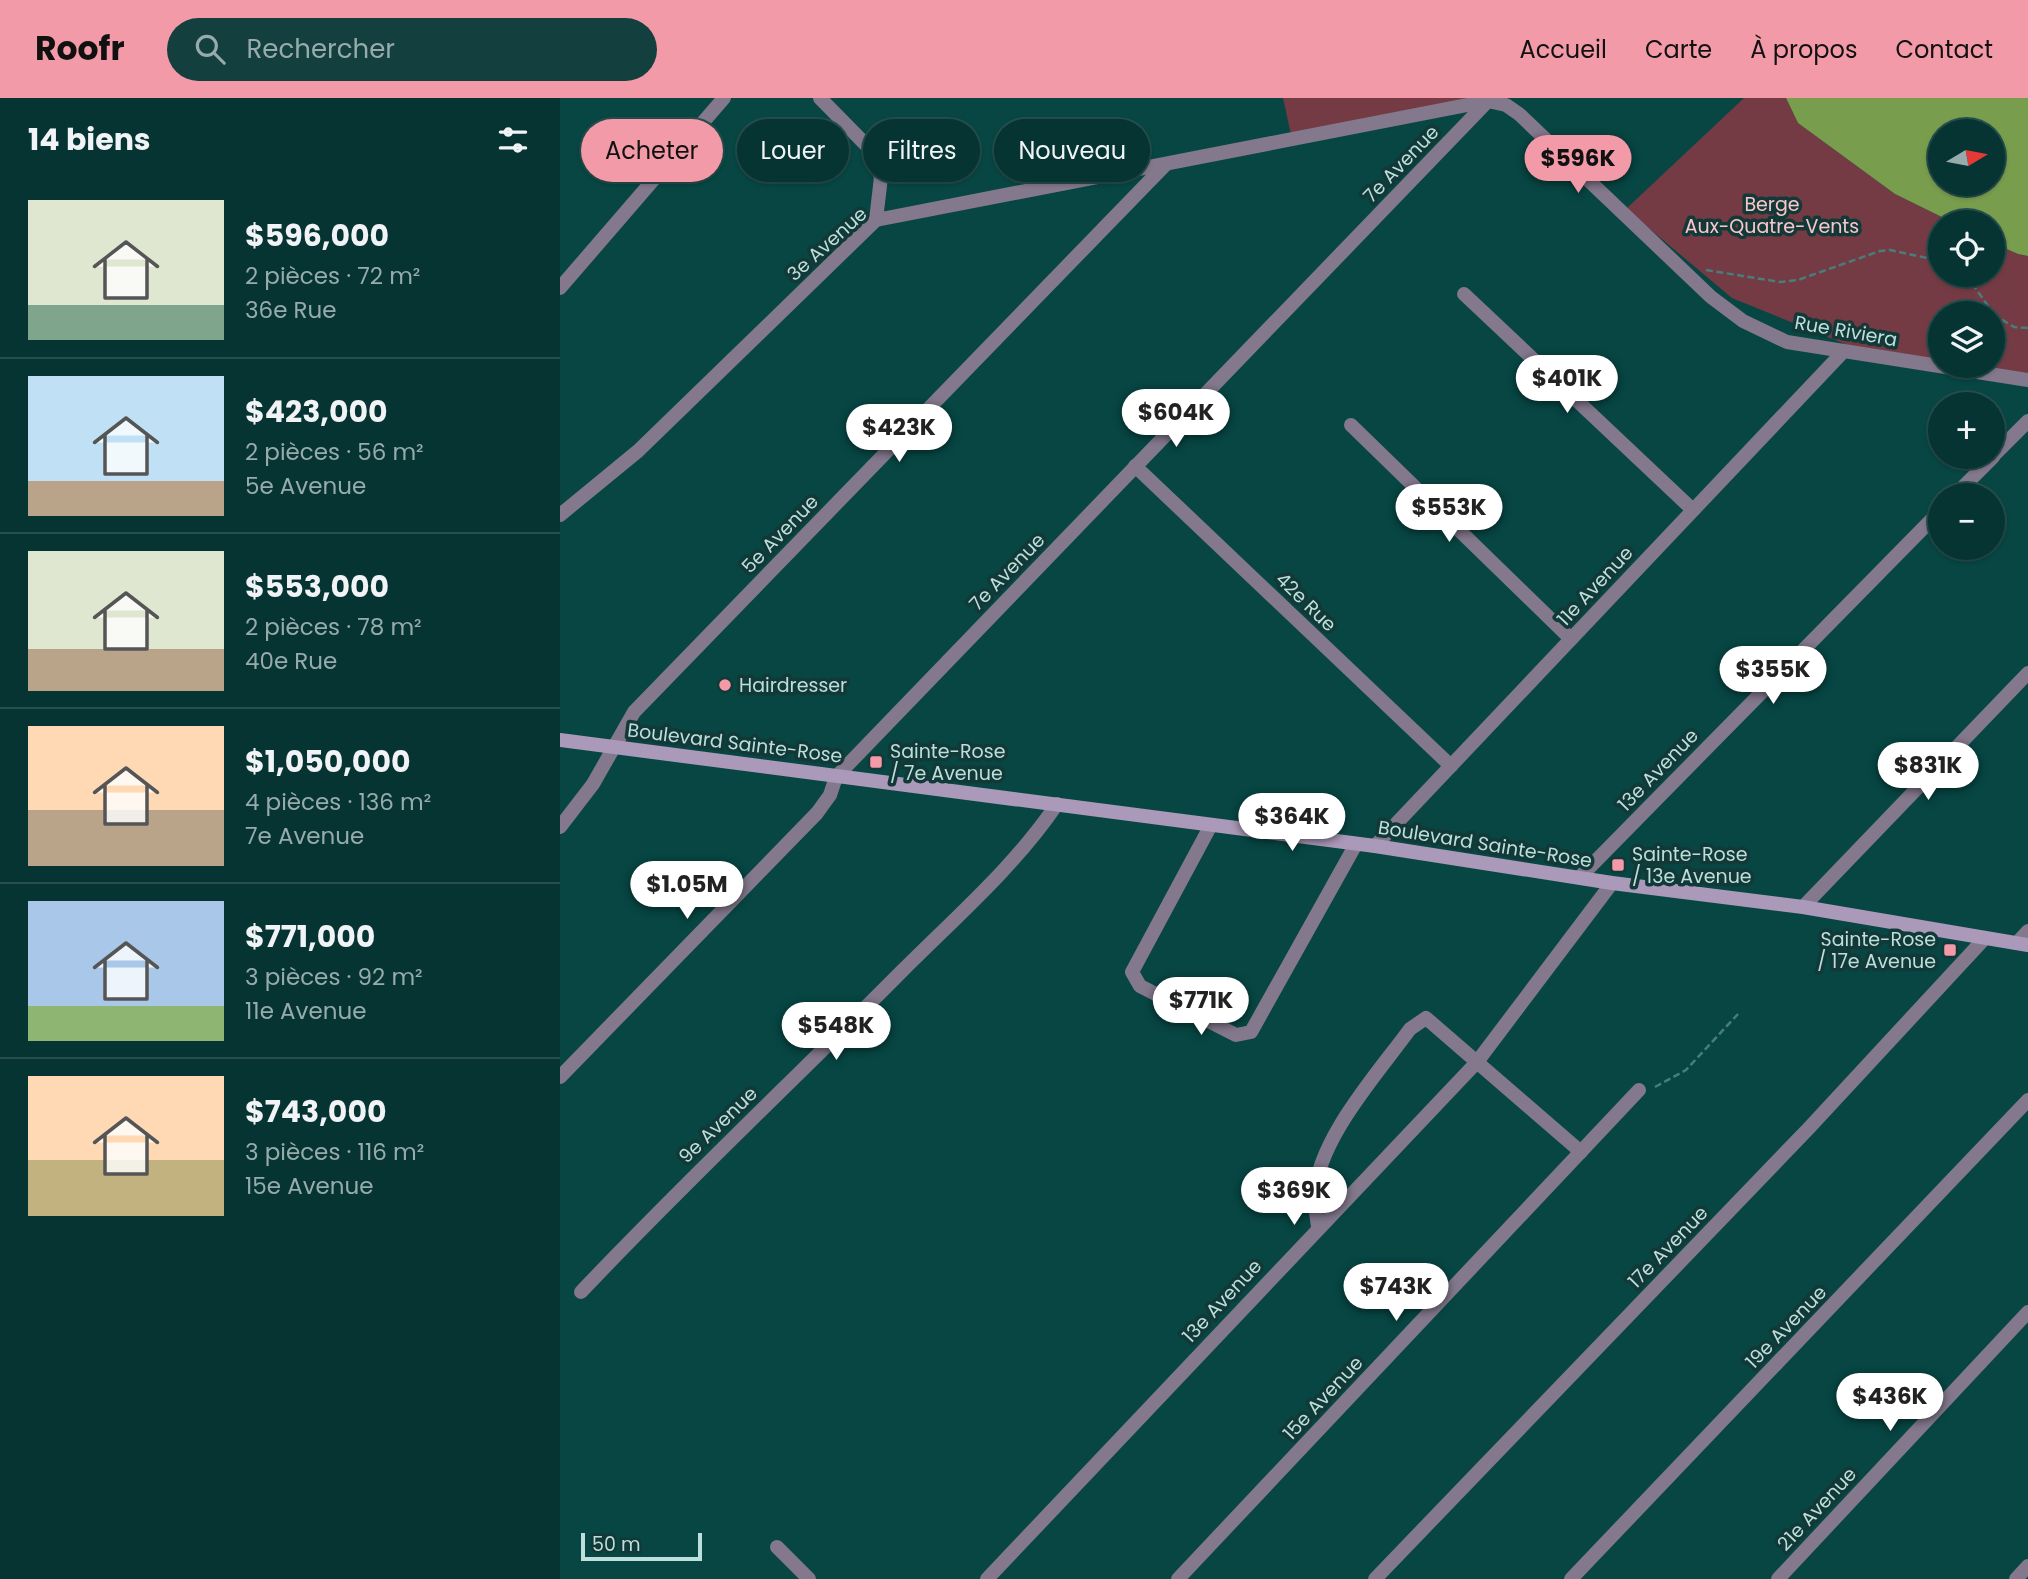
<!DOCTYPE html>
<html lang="fr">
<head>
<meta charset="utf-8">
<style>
	body { margin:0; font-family:Poppins,sans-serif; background:#133f3e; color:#f1f3f6; height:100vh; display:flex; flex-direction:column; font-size:26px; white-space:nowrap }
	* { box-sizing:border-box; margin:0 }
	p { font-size:23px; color:#97aaac }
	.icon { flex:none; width:38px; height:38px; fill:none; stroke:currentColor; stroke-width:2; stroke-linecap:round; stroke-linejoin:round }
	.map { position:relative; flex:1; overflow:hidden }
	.side { display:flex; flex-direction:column; background:#053432; width:560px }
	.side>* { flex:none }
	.guide { position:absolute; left:21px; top:21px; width:665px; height:63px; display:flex; gap:14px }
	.needle { width:46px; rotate:80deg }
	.buttons { position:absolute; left:1368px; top:21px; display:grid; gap:14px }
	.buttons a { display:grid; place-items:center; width:77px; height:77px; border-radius:50%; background:#053432; box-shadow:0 2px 5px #0004,0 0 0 2px #264f4d; font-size:35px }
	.scale { position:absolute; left:21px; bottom:18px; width:121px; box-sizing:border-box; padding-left:7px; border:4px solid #bddfdc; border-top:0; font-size:19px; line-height:24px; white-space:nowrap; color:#bddfdc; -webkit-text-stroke:5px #123937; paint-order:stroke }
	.price { position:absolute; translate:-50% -60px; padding:0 16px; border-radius:24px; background:#fff; color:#222; font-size:23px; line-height:46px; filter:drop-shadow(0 2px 4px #0008) }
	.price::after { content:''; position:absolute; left:50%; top:42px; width:21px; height:16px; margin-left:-10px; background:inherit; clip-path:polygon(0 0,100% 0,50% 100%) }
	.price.current { background:#f39aa8; color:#111 }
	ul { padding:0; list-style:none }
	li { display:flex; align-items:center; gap:21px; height:175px; padding:0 28px }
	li+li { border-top:2px solid #264f4d }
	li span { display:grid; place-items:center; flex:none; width:196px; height:140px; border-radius:0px; color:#555 }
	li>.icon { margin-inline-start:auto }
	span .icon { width:84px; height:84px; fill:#fffc; stroke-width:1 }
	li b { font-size:30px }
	h2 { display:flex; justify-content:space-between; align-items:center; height:84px; padding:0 28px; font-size:30px }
	.pill { padding:0 24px; border-radius:32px; background:#053432; box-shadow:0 2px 5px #0004,0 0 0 2px #264f4d; font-size:24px; line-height:63px }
	.pill.current { background:#f39aa8; color:#111 }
	header { display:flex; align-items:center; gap:42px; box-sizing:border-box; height:98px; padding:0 35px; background:#f39aa8; color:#111 }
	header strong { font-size:33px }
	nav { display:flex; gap:38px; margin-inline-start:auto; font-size:24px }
	.search { width:490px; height:63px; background:#133f3e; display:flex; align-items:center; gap:18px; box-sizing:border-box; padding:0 24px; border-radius:38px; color:#97aaac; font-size:26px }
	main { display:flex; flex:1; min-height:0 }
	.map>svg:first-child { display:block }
	.green { fill:#743b45 }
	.water { fill:#779d4d; fill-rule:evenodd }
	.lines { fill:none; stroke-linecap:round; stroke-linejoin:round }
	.path { stroke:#487d7a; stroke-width:2.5; stroke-dasharray:7 3.5; stroke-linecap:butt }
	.street { stroke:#83788c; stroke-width:14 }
	.secondary { stroke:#ab99b9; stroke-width:14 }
	.poi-dot { fill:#f39aa8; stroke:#123937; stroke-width:2.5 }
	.labels { text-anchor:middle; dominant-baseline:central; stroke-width:7; stroke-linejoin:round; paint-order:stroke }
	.street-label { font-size:19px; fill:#bddfdc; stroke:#123937 }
	.park-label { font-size:19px; fill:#f9c6cc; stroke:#123937 }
	.poi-label { font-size:19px; fill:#bddfdc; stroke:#123937; text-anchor:start }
</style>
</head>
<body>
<header>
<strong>Roofr</strong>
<div class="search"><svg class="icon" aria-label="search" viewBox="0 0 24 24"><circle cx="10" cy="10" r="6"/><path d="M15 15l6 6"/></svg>Rechercher</div>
<nav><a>Accueil</a><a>Carte</a><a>À propos</a><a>Contact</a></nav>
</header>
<main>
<section class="side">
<h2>14 biens<svg class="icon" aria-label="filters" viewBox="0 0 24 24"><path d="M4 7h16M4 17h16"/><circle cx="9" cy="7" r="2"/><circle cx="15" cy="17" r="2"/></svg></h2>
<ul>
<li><span style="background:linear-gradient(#dfe7d0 75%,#7fa58c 0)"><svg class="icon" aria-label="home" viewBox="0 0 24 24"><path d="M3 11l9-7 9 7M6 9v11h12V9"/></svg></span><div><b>$596,000</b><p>2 pièces · 72 m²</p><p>36e Rue</p></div></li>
<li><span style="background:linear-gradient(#bfe0f5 75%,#b9a48a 0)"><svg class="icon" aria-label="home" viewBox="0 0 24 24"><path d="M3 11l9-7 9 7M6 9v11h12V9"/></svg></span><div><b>$423,000</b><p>2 pièces · 56 m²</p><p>5e Avenue</p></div></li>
<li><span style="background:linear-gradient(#dfe7d0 70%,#b9a48a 0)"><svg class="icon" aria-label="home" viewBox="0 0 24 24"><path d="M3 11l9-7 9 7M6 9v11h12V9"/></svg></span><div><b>$553,000</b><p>2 pièces · 78 m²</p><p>40e Rue</p></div></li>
<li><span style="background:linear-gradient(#ffd9b3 60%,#b9a48a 0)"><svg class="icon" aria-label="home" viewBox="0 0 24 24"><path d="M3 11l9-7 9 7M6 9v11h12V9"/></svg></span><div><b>$1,050,000</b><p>4 pièces · 136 m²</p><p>7e Avenue</p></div></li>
<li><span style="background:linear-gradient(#a9c7e8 75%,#8fb573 0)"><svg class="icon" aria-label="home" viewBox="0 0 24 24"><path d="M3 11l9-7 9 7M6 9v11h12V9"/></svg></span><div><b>$771,000</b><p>3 pièces · 92 m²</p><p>11e Avenue</p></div></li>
<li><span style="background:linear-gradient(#ffd9b3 60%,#c2b280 0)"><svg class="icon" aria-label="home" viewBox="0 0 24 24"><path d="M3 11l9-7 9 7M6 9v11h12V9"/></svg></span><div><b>$743,000</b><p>3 pièces · 116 m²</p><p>15e Avenue</p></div></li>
</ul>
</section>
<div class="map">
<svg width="1468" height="1481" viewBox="0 0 1468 1481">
	<rect width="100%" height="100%" fill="#074643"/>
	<g class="green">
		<path d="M723,0H926L732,41Z"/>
		<path d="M1184,0H1226L1238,25L1335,96L1392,124H1381V177H1433V145L1458,156L1468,158V280L1399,268H1433V215H1381V264L1290,248L1172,200L1066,111Z"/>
	</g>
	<path class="water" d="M1226,0H1468V158L1458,156L1433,145V124H1392L1335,96L1238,25ZM1381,33H1433V86H1381Z"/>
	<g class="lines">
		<g class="path">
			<path d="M1146,172L1220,184L1238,182L1320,153L1330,152L1381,163"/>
			<path d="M1406,177L1433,215"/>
			<path d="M1433,216L1454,229L1468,230"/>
			<path d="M1095,989L1126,972L1178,916"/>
		</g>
		<g class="street">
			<path d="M260,0L311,52L321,79L316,122"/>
			<path d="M0,190L164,0"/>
			<path d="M904,196L1133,412"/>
			<path d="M791,327L1011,541"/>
			<path d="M1433,358L1468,323"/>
			<path d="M575,368L891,668"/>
			<path d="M1395,397L1433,359"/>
			<path d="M0,417L78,353L316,122L928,3L946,7L959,16L1151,199L1183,223L1227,244L1468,282"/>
			<path d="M651,727L572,874L580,888L676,937L691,934L796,746"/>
			<path d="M0,729L33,686L74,614L606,66"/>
			<path d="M815,748L1283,254"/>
			<path d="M1020,779L1381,412"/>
			<path d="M1243,809L1468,575"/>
			<path d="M1457,845L1468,833"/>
			<path d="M0,979L257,715L270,697L276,679L928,3"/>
			<path d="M758,1129C757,1119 754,1107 755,1097C757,1042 818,975 850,931L866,920L1021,1054"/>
			<path d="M21,1194C125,1084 236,980 343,872C396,819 455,768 497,706"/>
			<path d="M217,1449L249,1481"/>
			<path d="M427,1481L917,964L1052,785"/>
			<path d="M618,1481L1079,992"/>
			<path d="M815,1481L1249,1030L1425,840"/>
			<path d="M1011,1481L1468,1002"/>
			<path d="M1218,1481L1468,1214"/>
			<path d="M1456,1481L1468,1468"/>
		</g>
		<path class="secondary" d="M0,642L815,748L1052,785L1243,809L1468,847"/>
	</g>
	<g class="poi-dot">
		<circle cx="165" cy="587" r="7"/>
		<rect x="309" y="657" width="14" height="14" rx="3.5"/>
		<rect x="1051" y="760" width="14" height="14" rx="3.5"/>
		<rect x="1383" y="845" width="14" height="14" rx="3.5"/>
	</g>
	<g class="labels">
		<g class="street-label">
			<text transform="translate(841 66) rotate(-46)">7e Avenue</text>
			<text transform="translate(267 146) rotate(-42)">3e Avenue</text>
			<text transform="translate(1286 233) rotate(10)">Rue Riviera</text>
			<text transform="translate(220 436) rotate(-46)">5e Avenue</text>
			<text transform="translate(447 474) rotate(-46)">7e Avenue</text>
			<text transform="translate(1035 488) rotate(-47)">11e Avenue</text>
			<text transform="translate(746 504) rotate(44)">42e Rue</text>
			<text transform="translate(175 645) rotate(7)">Boulevard Sainte-Rose</text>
			<text transform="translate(1098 672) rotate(-46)">13e Avenue</text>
			<text transform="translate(925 746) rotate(9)">Boulevard Sainte-Rose</text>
			<text transform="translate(158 1027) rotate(-44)">9e Avenue</text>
			<text transform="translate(1108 1149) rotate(-46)">17e Avenue</text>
			<text transform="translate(662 1203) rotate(-47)">13e Avenue</text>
			<text transform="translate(1226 1229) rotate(-46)">19e Avenue</text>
			<text transform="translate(763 1300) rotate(-47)">15e Avenue</text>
			<text transform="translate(1257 1411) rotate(-47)">21e Avenue</text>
		</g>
		<g class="park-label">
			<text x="1212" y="106">Berge<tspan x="1212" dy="22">Aux-Quatre-Vents</tspan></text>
		</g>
		<g class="poi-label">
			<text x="179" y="587">Hairdresser</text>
			<text x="330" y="653">Sainte-Rose<tspan x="330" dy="22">/ 7e Avenue</tspan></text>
			<text x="1072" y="756">Sainte-Rose<tspan x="1072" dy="22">/ 13e Avenue</tspan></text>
			<text x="1376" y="841" text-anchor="end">Sainte-Rose<tspan x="1376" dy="22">/ 17e Avenue</tspan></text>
		</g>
	</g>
</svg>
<div class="buttons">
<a><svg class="needle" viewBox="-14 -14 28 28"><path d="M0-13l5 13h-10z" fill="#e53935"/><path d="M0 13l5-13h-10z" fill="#97aaac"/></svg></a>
<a><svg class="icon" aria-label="locate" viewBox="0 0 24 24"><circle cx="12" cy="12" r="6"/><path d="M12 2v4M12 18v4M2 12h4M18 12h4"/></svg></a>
<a><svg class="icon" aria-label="layers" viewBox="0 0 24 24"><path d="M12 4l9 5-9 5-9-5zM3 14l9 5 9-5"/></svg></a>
<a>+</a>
<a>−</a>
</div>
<div class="scale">50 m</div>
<b class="price current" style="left:1018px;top:97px">$596K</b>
<b class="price" style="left:1007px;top:317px">$401K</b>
<b class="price" style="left:616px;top:351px">$604K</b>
<b class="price" style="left:339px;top:366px">$423K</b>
<b class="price" style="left:889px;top:446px">$553K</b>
<b class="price" style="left:1213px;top:608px">$355K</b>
<b class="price" style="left:1368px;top:704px">$831K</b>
<b class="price" style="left:732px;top:755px">$364K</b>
<b class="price" style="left:127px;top:823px">$1.05M</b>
<b class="price" style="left:641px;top:939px">$771K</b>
<b class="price" style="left:276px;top:964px">$548K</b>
<b class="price" style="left:734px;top:1129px">$369K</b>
<b class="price" style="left:836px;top:1225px">$743K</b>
<b class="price" style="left:1330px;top:1335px">$436K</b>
<div class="guide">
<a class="pill current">Acheter</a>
<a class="pill">Louer</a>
<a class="pill">Filtres</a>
<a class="pill">Nouveau</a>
</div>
</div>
</main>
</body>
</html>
